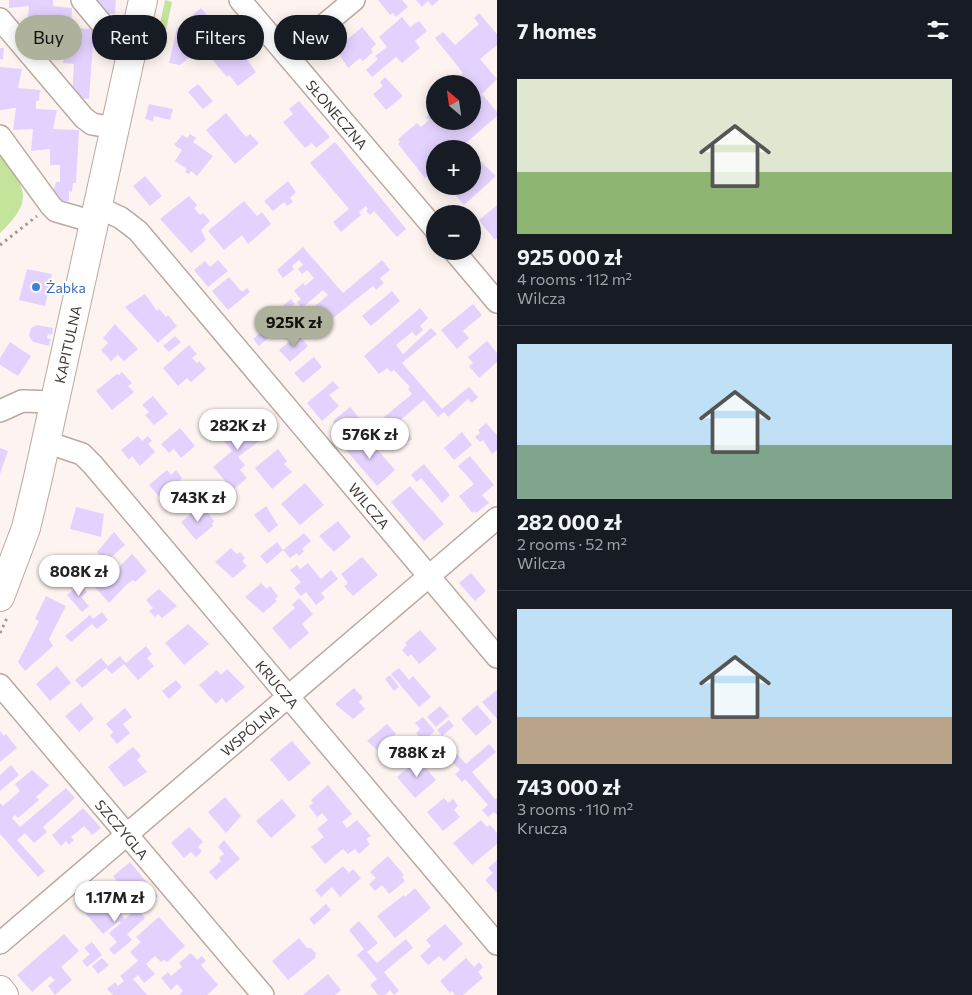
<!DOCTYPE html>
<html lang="en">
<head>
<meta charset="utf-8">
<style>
	body { margin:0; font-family:Commissioner,sans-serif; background:#20242c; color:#f1f3f6; height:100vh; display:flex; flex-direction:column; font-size:19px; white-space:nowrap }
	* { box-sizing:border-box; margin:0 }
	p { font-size:16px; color:#9ea1a6 }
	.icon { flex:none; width:28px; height:28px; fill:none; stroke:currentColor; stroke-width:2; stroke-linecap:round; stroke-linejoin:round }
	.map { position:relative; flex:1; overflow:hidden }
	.drawer { display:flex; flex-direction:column; background:#171b24; width:475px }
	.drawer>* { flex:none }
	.banner { position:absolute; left:15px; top:15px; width:406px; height:45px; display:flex; gap:10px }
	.needle { width:32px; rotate:331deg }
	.fabs { position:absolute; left:426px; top:75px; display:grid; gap:10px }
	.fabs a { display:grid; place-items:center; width:55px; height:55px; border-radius:50%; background:#171b24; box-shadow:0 2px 12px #0003; font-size:25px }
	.price { position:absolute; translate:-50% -42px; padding:0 11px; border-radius:18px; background:#fff; color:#222; font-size:16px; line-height:32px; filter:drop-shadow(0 1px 2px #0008) }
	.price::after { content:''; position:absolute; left:50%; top:30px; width:15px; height:11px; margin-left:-8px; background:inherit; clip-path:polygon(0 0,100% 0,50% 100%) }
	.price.current { background:#aeb19c; color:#111 }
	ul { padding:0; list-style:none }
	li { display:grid; align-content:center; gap:10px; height:265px; padding:0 20px }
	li+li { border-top:1px solid #363941 }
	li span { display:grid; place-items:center; height:155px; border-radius:0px; color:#555 }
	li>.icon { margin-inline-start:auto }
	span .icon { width:90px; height:90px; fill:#fffc; stroke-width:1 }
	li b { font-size:21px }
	h2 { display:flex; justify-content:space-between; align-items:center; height:60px; padding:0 20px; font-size:21px }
	.chip { padding:0 18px; border-radius:22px; background:#171b24; box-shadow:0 2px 12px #0003; font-size:18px; line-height:45px }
	.chip.current { background:#aeb19c; color:#111 }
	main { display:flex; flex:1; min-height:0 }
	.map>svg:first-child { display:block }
	.green { fill:#c5e49b }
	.building { fill:#e4d2fe }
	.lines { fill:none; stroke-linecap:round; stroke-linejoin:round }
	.street-casing { stroke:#bca8a0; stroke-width:24 }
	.secondary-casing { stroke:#bca8a0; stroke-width:30 }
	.path { stroke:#a39a97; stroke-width:3; stroke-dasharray:2.5 4; stroke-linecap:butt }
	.street { stroke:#fff; stroke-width:21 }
	.secondary { stroke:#fff; stroke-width:28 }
	.shop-dot { fill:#3f7fe0; stroke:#fff; stroke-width:2 }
	.labels { text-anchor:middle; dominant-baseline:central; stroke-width:4; stroke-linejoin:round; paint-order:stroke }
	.street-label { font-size:14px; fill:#413835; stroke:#fff }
	.shop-label { font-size:14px; fill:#366cbe; stroke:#fff; text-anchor:start }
</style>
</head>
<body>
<main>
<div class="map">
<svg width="497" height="995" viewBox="0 0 497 995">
	<rect width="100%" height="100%" fill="#fdf4f1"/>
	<g class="green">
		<path d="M165,0L172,2L165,35L158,33Z"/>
		<path d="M0,154C25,188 36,199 0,233Z"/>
	</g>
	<g class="building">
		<path d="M9,0H53V6L72,8L71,28L94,29L89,99L72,97L74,64L63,63L64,56H56V50L45,49L46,26L27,29L29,6L9,8Z"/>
		<path d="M98,0H116L115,14L97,13Z"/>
		<path d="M378,0H402L408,7L396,17L393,13L390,15Z"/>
		<path d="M416,0H439L432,6L428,1L422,7Z"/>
		<path d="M201,8L215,25L207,32L205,30L190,43L192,45L190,47L195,53L180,65L169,63L177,28Z"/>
		<path d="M479,13L497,34V45L480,59L497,79L482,94L497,112V116L459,149H435V169L425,178L398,144L400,142L398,139L417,123L421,127L429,120L426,117L435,109V121H472V84H450L463,73L435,38L443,32L455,45L479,24L474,18Z"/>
		<path d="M402,17L410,27L419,21L427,31L415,41L420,48L402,63L396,57L372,77L366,70L378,59L375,56L387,47L379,37Z"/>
		<path d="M362,27L376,44L371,49L373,52L363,61L360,58L348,68L336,49Z"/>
		<path d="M233,40L256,72L238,86L229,75L227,77L211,58Z"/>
		<path d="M0,48H4L3,60L0,59Z"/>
		<path d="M0,67L22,69L18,88L40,90L39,101H36V109L57,110L53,129L79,130L76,183H73L72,192L69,191V201L51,200L56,182H60V165H50V149L31,151L33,129L13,130L16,108L0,110Z"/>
		<path d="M385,77L403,96L386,110L373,94L383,86L380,82Z"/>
		<path d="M198,84L213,101L203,109L188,92Z"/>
		<path d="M299,101L330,137L316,148L312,143L305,148L283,122L293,114L289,109Z"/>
		<path d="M149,104L173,109L170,120L154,116L153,121L145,119Z"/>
		<path d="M226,113L246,137L250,134L259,143L235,164L206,130Z"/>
		<path d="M190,134L196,138L193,142L213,156L197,176L191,171L189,174L185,172L187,169L175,161L182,150L174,145L182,135L187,138Z"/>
		<path d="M335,142L406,229L397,237L374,211L370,215L366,211L368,209L366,206L359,212L361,215L341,232L333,222L349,209L310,163Z"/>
		<path d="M474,151L481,159L479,160L496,176L464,205L448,186H472Z"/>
		<path d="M145,176L162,196L150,206L133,186Z"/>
		<path d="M288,181L296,192L290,198L293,202L287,206L284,202L273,211L264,201Z"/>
		<path d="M189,196L197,205L194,208L200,215L203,213L210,221L201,230L206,240L191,253L160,219Z"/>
		<path d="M244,201L257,216L262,212L271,224L248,244L242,235L224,250L208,231Z"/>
		<path d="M497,205V238L495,240L479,220Z"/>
		<path d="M303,247L343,293L382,260L390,270L380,278L384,283L376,290L373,286L313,334L305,324L292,335L287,330L328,295L323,290L302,308L297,302L301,299L294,291L303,283L305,286L314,278L307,270L302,274L298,269L303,265L299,260L292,266L294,269L283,278L277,270Z"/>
		<path d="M218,260L228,271L208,287L194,270L205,261L210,267Z"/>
		<path d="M27,269L52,274L45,306L19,300Z"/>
		<path d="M229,277L242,292L247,288L250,292L228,310L212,291Z"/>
		<path d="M392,291L400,301L371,326L362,316Z"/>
		<path d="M145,294L157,311L159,309L166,317L168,315L177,326L158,343L125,307Z"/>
		<path d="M291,299L295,304L288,310L293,315L259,346L253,339L272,323L268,318Z"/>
		<path d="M473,304L482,315L463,331L469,338L457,349L441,330Z"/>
		<path d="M420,308L428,318L420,326L423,330L416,336L412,332L396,345L403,354L431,328L437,334L402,363L442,409L469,387L478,397L472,403L468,399L448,417L444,412L438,417L424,400L398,422L412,439L406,443L384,417L412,394L408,389L410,387L394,370L391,372L387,368L379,374L364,356Z"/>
		<path d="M115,324L138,349L124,361L118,355L111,361L101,350L108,343L103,338Z"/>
		<path d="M37,325L53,328L52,335L48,334L47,338L51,339L49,346L33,342L29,336L31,328Z"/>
		<path d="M298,334L308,346L290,362L279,350Z"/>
		<path d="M175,336L181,342L169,352L163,346Z"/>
		<path d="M487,341L497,353V362L479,378L469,366L473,363L468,357Z"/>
		<path d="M10,342L31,356L18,376L0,365V358Z"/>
		<path d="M189,345L197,354L192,358L197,363L199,361L206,369L191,382L187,378L178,386L163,368Z"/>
		<path d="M314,357L322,367L303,383L294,373Z"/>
		<path d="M122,372L132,383L128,386L134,392L112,410L96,391L117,374L119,375Z"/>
		<path d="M333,381L339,388L329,395L339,406L322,421L307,403Z"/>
		<path d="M153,396L168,414L154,425L145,415L149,412L142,405Z"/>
		<path d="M350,407L363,422L345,437L333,421Z"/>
		<path d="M248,416L266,436L238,457L245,465L240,470L247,478L233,490L213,467L232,451L222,439Z"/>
		<path d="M486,423L497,435V450L492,454L483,440L480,442L475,437L480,433L478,430Z"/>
		<path d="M180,428L195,446L181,458L174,449L169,453L161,444Z"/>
		<path d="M462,432L472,445L454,460L444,448Z"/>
		<path d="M364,434L395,470L377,486L346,450Z"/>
		<path d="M138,436L142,441L148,436L152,441L148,444L155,452L140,466L132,456L129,460L121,450Z"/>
		<path d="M0,448L8,451L0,474Z"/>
		<path d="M278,449L287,461L284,464L292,472L272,489L255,468Z"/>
		<path d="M470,456L494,485L482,495L489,503L476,513L474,511L472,513L459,496L474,484L458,466Z"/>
		<path d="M424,464L450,495L442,503L421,478L417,482L411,475Z"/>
		<path d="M167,470L171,475L176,470L182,478L178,482L183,487L185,485L191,492L171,510L149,485Z"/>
		<path d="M305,483L324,505L300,525L281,504Z"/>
		<path d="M410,486L444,524L424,541L391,502Z"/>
		<path d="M266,506L278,525L269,533L254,515Z"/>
		<path d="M76,507L104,514L101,537L70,529Z"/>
		<path d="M198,508L203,514L206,511L214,521L212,524L213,526L196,540L181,522Z"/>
		<path d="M338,521L351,537L334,552L319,536Z"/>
		<path d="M114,532L125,545L106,562L97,552Z"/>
		<path d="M304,533L311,541L302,549L304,551L299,556L297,553L290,558L283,550Z"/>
		<path d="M277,542L283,550L267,564L260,556Z"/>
		<path d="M231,548L237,554L240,552L245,558L242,561L247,566L233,578L215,562Z"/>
		<path d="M132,554L147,571L135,582L133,580L126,585L109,603L94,586L106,576L108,578Z"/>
		<path d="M362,557L378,575L353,596L344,586L348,583L341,574Z"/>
		<path d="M308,563L321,579L331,570L338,579L321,593L325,598L316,605L306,592L301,596L294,588L301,582L290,570L297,565L300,569Z"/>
		<path d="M471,573L486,591L475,601L459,583Z"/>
		<path d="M80,583L87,592L81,597L89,606L82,612L67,595Z"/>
		<path d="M261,583L267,589L270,586L278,596L275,599L277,601L263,613L245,597Z"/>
		<path d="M159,589L177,606L162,618L158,614L155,617L149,611L153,608L146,600Z"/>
		<path d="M46,596L66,606L49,639L53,646L25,671L18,662L39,621L35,619Z"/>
		<path d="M299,598L313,614L302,624L309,633L290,649L272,628L295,608L292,605Z"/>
		<path d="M102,612L108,620L97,629L92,624L71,642L65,636L90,615L93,619Z"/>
		<path d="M188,624L209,644L184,665L165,643Z"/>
		<path d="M420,630L437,649L419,664L411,654L408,657L402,650L407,645L405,643Z"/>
		<path d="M146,646L152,654L147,658L154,666L138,680L124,664L112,674L106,668L82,688L75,680L101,658L108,666L120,656L126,663Z"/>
		<path d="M57,666L71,683L50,701L36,684Z"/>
		<path d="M399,668L409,680L413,676L431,697L419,707L391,674Z"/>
		<path d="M227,669L245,687L226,703L222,698L216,704L199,685L217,670L221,675Z"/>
		<path d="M390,675L399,687L394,691L385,679Z"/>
		<path d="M176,680L182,687L169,699L162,691Z"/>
		<path d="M354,688L363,698L359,702L365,709L353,719L335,704Z"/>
		<path d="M497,690V719L482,702Z"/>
		<path d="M81,703L94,719L79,732L65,716Z"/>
		<path d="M477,705L492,722L476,736L461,719Z"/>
		<path d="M440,706L449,716L436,727L427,717Z"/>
		<path d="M125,708L132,717L123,724L130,733L117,744L110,735L113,732L106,724Z"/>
		<path d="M423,717L435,731L423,741L416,733L420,729L415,723Z"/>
		<path d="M449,720L454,726L442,736L437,730Z"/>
		<path d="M387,724L396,734L390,739L397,747L385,757L367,741Z"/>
		<path d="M0,731L4,736L6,734L17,748L0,762Z"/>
		<path d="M292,741L311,763L289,782L270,759Z"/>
		<path d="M489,744L496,752L472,772L495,799L497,798V815L494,812L488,817L482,810L488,805L465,779L462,782L455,774L460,770L448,757L454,751L466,764Z"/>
		<path d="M133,747L141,756L137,760L147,772L124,787L108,767Z"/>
		<path d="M418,759L436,780L415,798L397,777Z"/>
		<path d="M11,765L19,775L0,791V775Z"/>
		<path d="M32,770L49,785L36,797L39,800L18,818L15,815L12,818L20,827L66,788L75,798L43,827L47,832L34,843L25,833L17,840L45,871L38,877L0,834V803L3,806L20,791L15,784Z"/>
		<path d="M328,785L352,814L342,822L347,828L357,820L371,836L366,839L370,844L359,854L355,849L348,854L343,849L325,864L311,847L324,837L317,829L328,820L322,813L317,817L309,806L313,803L311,800Z"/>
		<path d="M225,797L241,816L226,833L208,812Z"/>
		<path d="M444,798L448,803L453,799L458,806L454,810L460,817L443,831L427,812Z"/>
		<path d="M282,799L296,816L271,838L256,821Z"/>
		<path d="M83,808L101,828L92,835L84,826L71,837L74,840L69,845L66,841L61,846L52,835Z"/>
		<path d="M481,820L487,827L490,825L497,833V844L472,865L453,843Z"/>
		<path d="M189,827L203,842L198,847L202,851L196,857L191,852L184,858L171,843Z"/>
		<path d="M224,840L240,859L216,880L209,872L221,861L219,858L224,854L218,847Z"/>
		<path d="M388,856L404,875L402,877L405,881L389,894L382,885L375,891L369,884L376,878L370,872Z"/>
		<path d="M497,860V893L485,880L493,873L488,868Z"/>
		<path d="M130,862L158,896L147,905L137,893L131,898L113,876Z"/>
		<path d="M343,866L349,873L353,869L361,878L340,897L332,887L321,897L315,890Z"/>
		<path d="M415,888L431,908L395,938L377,916L404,895L405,897Z"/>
		<path d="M107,897L125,919L137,908L145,918L127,934L132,940L114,955L109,949L117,942L109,933L121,923L119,921L103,934L86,914Z"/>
		<path d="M326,904L331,910L314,925L309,919Z"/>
		<path d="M159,917L185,946L167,962L164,960L161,962L155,956L146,964L155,974L144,983L138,975L133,979L147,995H113L107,989L115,982L118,986L124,981L120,976L138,961L130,952L141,942L136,937Z"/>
		<path d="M359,921L378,943L367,952L377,963L406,939L413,948L384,972L399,991L394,995L390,990L385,995H378L370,985L377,979L357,955L364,949L349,930Z"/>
		<path d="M445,924L463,944L444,961L439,956L428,965L420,956L431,946L426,940Z"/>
		<path d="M64,934L79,951L61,967L72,980L55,995L48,986L55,980L50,976L32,992L17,975Z"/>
		<path d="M299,938L307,948H311L316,953L315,958L288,980L272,961Z"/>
		<path d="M92,942L102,955L87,967L82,961L90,954L84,948Z"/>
		<path d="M191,953L197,960L202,956L206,961L201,965L218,985L207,995H179L183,991L177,984L171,990L161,978L168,972L171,976L182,967L179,963Z"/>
		<path d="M102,958L109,965L98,974L92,966Z"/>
		<path d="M466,958L474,967L479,962L483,967L478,972L483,978L463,995H455L452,991L450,993L440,981Z"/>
		<path d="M328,974L341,990L335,995H303Z"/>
	</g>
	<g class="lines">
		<g class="street-casing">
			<g id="street">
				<path d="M82,0L102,24L133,46"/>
				<path id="s1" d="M240,0L435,229"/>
				<path d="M0,19L84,118L92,124L115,128"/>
				<path d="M288,55L354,0"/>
				<path d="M0,136L51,206L56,211L94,222"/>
				<path id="s2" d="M98,207L121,218L138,231L497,657"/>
				<path d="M454,251L497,302"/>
				<path d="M0,411L22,401L55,402"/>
				<path id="s3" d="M46,442L82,454L93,465L497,944"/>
				<path id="s4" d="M0,685L263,995"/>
				<path id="s5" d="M0,943L497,518"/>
			</g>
		</g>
		<g class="secondary-casing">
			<g id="secondary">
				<path id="s6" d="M0,597L26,528L37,482L143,0"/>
				<path d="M0,990L4,995"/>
			</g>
		</g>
		<g class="path">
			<path d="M0,245L37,216"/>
			<path d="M0,633L7,618"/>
		</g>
		<use href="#street" class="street"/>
		<use href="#secondary" class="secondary"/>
	</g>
	<circle class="shop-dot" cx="36" cy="287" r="5"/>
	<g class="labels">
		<g class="street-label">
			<text stroke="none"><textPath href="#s1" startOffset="150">SŁONECZNA</textPath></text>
			<text stroke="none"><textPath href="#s6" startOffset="262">KAPITULNA</textPath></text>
			<text stroke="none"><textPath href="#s2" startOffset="406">WILCZA</textPath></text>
			<text stroke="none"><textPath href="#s3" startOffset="340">KRUCZA</textPath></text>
			<text stroke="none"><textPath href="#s5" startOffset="328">WSPÓLNA</textPath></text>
			<text stroke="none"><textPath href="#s4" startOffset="189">SZCZYGLA</textPath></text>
		</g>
		<g class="shop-label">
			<text x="46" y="287">Żabka</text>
		</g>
	</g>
</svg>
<div class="fabs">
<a><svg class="needle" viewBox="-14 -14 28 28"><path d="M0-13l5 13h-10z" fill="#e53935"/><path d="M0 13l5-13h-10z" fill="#9ea1a6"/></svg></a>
<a>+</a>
<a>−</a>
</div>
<b class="price current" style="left:294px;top:348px">925K zł</b>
<b class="price" style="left:238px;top:451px">282K zł</b>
<b class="price" style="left:370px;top:460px">576K zł</b>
<b class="price" style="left:198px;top:523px">743K zł</b>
<b class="price" style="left:79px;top:597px">808K zł</b>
<b class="price" style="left:417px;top:778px">788K zł</b>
<b class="price" style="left:115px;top:923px">1.17M zł</b>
<div class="banner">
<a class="chip current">Buy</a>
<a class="chip">Rent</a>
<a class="chip">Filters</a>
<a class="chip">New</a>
</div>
</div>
<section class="drawer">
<h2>7 homes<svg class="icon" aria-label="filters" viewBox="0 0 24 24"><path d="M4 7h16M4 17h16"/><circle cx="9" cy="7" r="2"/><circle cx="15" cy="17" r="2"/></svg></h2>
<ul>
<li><span style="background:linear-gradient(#dfe7d0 60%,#8fb573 0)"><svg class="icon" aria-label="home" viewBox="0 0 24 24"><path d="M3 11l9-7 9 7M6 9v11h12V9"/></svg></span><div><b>925 000 zł</b><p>4 rooms · 112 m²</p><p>Wilcza</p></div></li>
<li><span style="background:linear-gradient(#bfe0f5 65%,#7fa58c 0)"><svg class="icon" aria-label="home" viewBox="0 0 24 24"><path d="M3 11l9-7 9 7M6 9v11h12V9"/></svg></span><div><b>282 000 zł</b><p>2 rooms · 52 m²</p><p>Wilcza</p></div></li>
<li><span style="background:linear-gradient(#bfe0f5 70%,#b9a48a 0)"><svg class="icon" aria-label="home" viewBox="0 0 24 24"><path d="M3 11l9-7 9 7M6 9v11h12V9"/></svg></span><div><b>743 000 zł</b><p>3 rooms · 110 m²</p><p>Krucza</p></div></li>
</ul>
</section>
</main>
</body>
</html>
